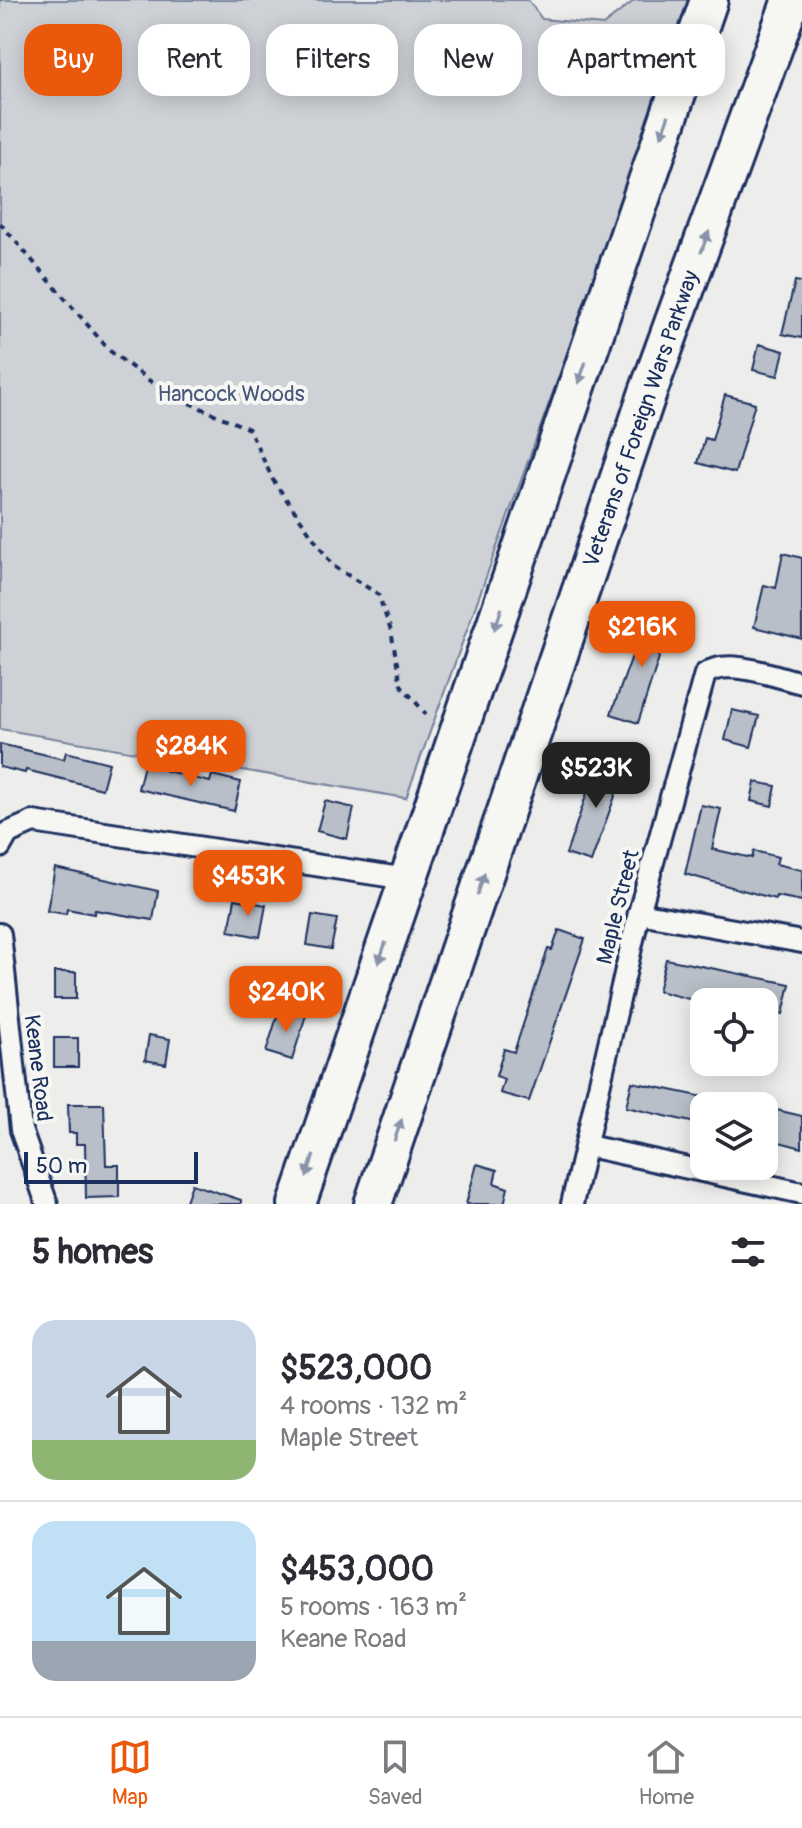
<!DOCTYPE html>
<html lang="en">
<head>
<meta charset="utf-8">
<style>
	body { margin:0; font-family:Pangolin,sans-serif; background:#f7f7f7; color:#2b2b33; height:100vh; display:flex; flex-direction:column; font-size:30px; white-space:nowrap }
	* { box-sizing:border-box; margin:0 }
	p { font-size:26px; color:#7c7c81 }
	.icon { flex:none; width:44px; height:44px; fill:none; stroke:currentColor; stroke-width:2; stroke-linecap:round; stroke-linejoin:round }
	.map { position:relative; height:1204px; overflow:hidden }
	.panel { display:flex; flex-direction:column; background:#fff; flex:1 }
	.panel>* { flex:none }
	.banner { position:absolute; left:24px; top:24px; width:754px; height:72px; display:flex; gap:16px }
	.controls { position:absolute; left:690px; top:988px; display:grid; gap:16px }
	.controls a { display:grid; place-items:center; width:88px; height:88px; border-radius:16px; background:#fff; box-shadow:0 4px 20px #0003; font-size:40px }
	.scale { position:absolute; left:24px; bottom:20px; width:174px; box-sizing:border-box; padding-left:8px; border:4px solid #1b2f5e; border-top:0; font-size:22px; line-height:28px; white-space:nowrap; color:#1b2f5e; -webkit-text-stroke:6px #f6f6f2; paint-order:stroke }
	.price { position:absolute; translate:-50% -68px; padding:0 18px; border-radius:16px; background:#ea580c; color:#fff; font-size:26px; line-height:52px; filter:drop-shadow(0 2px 4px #0008) }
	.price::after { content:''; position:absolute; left:50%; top:48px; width:24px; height:18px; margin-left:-12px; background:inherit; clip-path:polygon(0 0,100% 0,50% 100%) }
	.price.current { background:#222; color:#fff }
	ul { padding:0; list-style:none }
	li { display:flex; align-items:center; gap:24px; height:200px; padding:0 32px }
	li+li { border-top:2px solid #e1e1e2 }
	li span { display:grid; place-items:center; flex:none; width:224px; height:160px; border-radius:24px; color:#555 }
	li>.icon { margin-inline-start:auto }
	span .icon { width:96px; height:96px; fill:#fffc; stroke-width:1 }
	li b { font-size:34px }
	h2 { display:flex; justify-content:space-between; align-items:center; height:96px; padding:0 32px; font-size:34px }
	.pill { padding:0 28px; border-radius:24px; background:#fff; box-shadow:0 4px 20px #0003; font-size:28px; line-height:72px }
	.pill.current { background:#ea580c; color:#fff }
	.tabs { display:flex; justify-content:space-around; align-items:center; height:112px; border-top:2px solid #e1e1e2; background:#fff; font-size:22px; color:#7c7c81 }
	.tabs a { display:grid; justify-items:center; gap:4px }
	.tabs .current { color:#ea580c }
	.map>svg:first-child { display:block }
	.green { fill:#ced2d7; stroke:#74809a; stroke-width:2 }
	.building { fill:#b9bfc8; stroke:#1b2f5e; stroke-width:2 }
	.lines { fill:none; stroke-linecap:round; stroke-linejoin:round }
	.street-casing { stroke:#1b2f5e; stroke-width:26 }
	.highway-casing { stroke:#1b2f5e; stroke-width:42 }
	.path { stroke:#1b2f5e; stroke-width:4; stroke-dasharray:6 6; stroke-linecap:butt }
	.street { stroke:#f6f6f2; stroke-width:20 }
	.highway { stroke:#f6f6f2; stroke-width:36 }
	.oneway { fill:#8892a8 }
	.labels { text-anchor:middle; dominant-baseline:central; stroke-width:8; stroke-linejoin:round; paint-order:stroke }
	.park-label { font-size:22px; fill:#48587c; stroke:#f6f6f2 }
	.street-label { font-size:22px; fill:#1b2f5e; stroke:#f6f6f2 }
</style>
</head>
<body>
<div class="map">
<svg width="802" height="1204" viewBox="0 0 802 1204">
	<rect width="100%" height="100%" fill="#edeeec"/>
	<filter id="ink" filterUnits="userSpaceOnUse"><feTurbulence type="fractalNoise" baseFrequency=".0125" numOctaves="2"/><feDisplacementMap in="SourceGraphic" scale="16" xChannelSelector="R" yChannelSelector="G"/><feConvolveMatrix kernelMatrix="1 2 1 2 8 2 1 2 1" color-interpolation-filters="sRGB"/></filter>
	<g filter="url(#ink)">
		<path class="green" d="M0,0H528L542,19L603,25L635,0H695L406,798L0,729Z"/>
		<g class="building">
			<path d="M795,281L802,282V338L782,334Z"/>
			<path d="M759,344L784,351L778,376L753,370Z"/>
			<path d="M725,395L755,403L735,473L698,463L705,438L712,440Z"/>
			<path d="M783,553L802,558V639L754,627L764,585L776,588Z"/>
			<path d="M648,612L671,620L638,723L611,714Z"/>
			<path d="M732,710L759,716L751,747L725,740Z"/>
			<path d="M0,744L64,759L66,752L109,763L102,789L26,770L25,773L0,767Z"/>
			<path d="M604,758L626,766L591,862L566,854L595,770L600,771Z"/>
			<path d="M144,765L210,782L212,775L241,782L234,811L138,789Z"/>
			<path d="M755,782L776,786L772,806L751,801Z"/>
			<path d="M325,801L354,808L347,839L317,831Z"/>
			<path d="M701,805L721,809L712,849L752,858L754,851L778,857L776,864L802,870V901L776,896L775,899L685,874Z"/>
			<path d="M55,868L158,891L153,920L95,910L94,914L67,909L66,914L47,911Z"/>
			<path d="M235,899L266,905L260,937L229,931Z"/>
			<path d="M312,915L337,919L331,949L307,945Z"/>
			<path d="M559,930L585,939L529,1101L500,1093L504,1079L496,1076L504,1049L514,1052L548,949L552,950Z"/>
			<path d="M666,959L790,984L783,1014L764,1009V1002H733L704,995V1003L658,991Z"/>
			<rect x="54" y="972" width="22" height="27"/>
			<path d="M280,1007L306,1015L292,1060L266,1052Z"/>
			<path d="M149,1035L170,1039L166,1064L145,1060Z"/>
			<rect x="54" y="1038" width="24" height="29"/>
			<path d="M632,1082L704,1097V1125L626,1107Z"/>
			<path d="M68,1104H104L106,1165H119V1197L86,1198L85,1144H76V1133H69Z"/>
			<path d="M764,1107L802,1116V1148L764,1138Z"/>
			<path d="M477,1164L497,1170L494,1183L508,1188L504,1204H466Z"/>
			<path d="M192,1184L241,1200V1204H185Z"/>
		</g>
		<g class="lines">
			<g class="street-casing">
				<g id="street">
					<path d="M0,847L8,833L33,822L407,879"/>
					<path d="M639,913L802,942"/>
					<path d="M0,934L21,1130L47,1204"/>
					<path d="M588,1146L802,1193"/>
					<path d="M572,1204L639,913L705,674C728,657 776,677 802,683"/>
				</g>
			</g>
			<g class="highway-casing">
				<g id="highway">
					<path d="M297,1204L709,0"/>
					<path d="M373,1204L647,395L791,0"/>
				</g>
			</g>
			<path class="path" d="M0,223L110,351L166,393L249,429L273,480L333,566L378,594L391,631L401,685L426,714"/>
			<use href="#street" class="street"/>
			<use href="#highway" class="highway"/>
		</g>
		<defs><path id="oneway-solid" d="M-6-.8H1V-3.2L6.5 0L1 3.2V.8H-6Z" transform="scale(2)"/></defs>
		<g class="oneway">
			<use href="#oneway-solid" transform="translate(665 126) rotate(109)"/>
			<use href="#oneway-solid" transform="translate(705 242) rotate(-69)"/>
			<use href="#oneway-solid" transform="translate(582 373) rotate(109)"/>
			<use href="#oneway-solid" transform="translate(498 619) rotate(109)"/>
			<use href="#oneway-solid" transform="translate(481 884) rotate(-72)"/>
			<use href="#oneway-solid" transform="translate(382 953) rotate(109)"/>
			<use href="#oneway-solid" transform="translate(398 1130) rotate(-71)"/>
			<use href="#oneway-solid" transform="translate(310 1166) rotate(109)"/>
		</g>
	</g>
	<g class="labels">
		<g class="park-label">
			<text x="231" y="394">Hancock Woods</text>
		</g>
		<g class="street-label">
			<text transform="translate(641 419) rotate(-71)">Veterans of Foreign Wars Parkway</text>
			<text transform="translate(618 907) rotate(-76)">Maple Street</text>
			<text transform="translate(38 1068) rotate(83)">Keane Road</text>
		</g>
	</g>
</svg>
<div class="controls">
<a><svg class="icon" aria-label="locate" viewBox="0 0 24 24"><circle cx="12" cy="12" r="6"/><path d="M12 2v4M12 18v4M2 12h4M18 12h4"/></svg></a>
<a><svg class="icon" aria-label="layers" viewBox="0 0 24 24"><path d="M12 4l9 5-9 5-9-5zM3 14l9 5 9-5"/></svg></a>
</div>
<div class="scale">50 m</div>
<b class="price" style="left:642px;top:669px">$216K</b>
<b class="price" style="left:191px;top:788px">$284K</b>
<b class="price current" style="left:596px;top:810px">$523K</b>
<b class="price" style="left:248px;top:918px">$453K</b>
<b class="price" style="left:286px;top:1034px">$240K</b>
<div class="banner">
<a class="pill current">Buy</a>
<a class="pill">Rent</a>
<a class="pill">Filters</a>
<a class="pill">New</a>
<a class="pill">Apartment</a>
</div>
</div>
<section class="panel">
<h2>5 homes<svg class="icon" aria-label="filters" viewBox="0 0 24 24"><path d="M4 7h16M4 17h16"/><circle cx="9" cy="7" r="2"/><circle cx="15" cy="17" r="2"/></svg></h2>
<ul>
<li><span style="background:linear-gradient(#c9d6e8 75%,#8fb573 0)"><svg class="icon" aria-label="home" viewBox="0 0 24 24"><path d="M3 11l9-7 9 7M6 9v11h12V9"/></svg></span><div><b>$523,000</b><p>4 rooms · 132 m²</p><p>Maple Street</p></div></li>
<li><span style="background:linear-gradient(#bfe0f5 75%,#9aa5b1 0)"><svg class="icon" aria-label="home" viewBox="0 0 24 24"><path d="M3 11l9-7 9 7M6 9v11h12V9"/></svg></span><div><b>$453,000</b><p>5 rooms · 163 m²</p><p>Keane Road</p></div></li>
</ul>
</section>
<nav class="tabs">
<a class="current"><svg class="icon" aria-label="map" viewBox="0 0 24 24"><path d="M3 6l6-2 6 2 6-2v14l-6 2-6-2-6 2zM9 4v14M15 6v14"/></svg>Map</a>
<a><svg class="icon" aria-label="saved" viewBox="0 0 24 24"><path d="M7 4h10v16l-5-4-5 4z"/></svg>Saved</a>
<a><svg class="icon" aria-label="home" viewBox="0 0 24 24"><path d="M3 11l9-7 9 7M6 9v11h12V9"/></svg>Home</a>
</nav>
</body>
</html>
